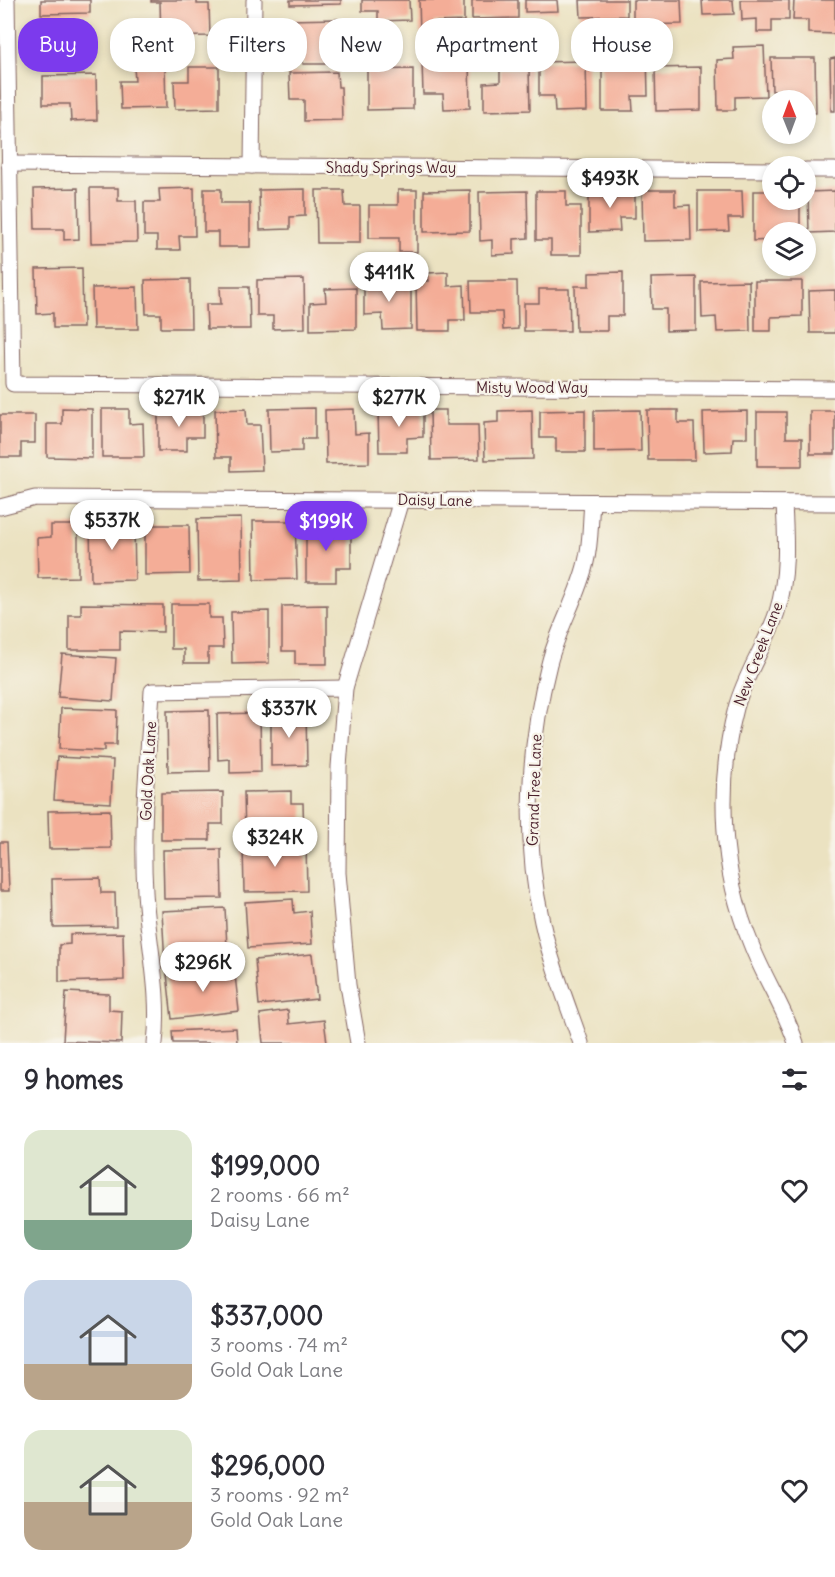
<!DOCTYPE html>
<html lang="en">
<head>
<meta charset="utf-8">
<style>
	body { margin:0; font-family:Delius,sans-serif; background:#f7f7f7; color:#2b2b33; height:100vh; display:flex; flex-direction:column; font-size:22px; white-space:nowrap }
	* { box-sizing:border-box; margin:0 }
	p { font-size:20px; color:#7c7c81 }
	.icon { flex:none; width:33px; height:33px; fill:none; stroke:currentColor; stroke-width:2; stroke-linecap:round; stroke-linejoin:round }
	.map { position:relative; height:1043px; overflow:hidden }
	.side { display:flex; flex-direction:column; background:#fff; flex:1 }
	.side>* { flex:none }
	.top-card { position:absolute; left:18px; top:18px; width:800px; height:54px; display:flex; gap:12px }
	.needle { width:39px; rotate:359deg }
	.fabs { position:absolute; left:762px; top:90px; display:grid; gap:12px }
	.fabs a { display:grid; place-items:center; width:54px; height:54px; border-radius:50%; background:#fff; box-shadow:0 3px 9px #0003; font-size:30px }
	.price { position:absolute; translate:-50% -51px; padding:0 14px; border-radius:21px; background:#fff; color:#222; font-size:20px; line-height:39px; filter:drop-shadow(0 2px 3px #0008) }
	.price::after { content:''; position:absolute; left:50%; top:36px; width:18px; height:14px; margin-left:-9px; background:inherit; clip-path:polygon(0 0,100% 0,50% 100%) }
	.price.on { background:#7c3aed; color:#fff }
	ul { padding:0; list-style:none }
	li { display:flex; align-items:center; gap:18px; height:150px; padding:0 24px }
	li span { display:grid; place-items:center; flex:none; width:168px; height:120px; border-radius:18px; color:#555 }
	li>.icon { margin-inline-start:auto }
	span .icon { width:72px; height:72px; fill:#fffc; stroke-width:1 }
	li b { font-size:26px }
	h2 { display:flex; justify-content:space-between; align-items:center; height:72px; padding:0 24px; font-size:26px }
	.tag { padding:0 21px; border-radius:24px; background:#fff; box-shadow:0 3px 9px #0003; font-size:21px; line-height:54px }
	.tag.on { background:#7c3aed; color:#fff }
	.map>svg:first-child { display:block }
	.building { fill:#f4ad97 }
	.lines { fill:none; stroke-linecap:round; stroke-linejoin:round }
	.minor-casing { stroke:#826360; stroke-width:17 }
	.minor { stroke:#fff; stroke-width:15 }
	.labels { text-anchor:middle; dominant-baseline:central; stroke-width:4.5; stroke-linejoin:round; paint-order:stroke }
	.street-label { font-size:15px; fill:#4a1f2b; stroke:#f7f3e8 }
</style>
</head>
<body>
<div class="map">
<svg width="835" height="1043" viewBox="0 0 835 1043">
	<rect width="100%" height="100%" fill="#f7f3e8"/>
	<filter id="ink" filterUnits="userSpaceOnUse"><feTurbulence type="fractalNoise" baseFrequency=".0167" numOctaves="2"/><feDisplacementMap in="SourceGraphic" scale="12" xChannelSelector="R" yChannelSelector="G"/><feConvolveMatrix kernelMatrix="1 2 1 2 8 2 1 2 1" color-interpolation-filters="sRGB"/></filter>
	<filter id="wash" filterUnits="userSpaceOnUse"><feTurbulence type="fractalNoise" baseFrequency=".008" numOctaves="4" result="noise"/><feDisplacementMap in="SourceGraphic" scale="24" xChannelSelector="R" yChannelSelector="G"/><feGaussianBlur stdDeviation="1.35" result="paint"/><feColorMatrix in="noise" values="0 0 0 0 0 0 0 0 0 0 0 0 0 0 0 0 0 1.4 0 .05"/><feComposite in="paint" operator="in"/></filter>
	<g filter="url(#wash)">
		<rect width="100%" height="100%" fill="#ebe2c1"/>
		<g id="blocks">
			<g class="building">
				<path d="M41,0H90V13L41,14Z"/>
				<path d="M151,0H197V4H209L210,36L161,37L160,2H151Z"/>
				<path d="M290,0H341V4L290,5Z"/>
				<path d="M362,0H409L410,20L378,21V11H362Z"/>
				<path d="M419,0H464V21L434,22L435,33H420Z"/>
				<path d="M472,0H518V18L472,19Z"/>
				<path d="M525,0H557L558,11L525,12Z"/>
				<path d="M580,0H627V16L581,17Z"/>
				<path d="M633,0H681L682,24L633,25Z"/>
				<path d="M702,0H733L734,14L703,15Z"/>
				<path d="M741,0H789V20H772V32H757V19L742,20Z"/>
				<path d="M794,0H835V34L808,33V20H793Z"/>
				<path d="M338,19L339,64H303V36H289L288,20Z"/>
				<path d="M83,21V67L41,68V22Z"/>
				<path d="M764,46L766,96L735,97V110H718L717,60L734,59L733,47Z"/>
				<path d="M647,54L648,96H632L633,111H602V55Z"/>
				<path d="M771,58H815L816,113H806V100H786V91H772Z"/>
				<path d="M835,58V111H831L830,59Z"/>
				<path d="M469,60L470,108L444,109L443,94H423L422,61Z"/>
				<path d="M586,61L587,111L555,112L554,96H539V62Z"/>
				<path d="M165,66L166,108L121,109L120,81H135L134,67Z"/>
				<path d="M189,67H219V108L175,109L174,81H189Z"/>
				<path d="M701,67V110L656,111L655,68Z"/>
				<path d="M529,68L530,110L484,111V83L500,82V69Z"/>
				<path d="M413,69V109L367,110V70Z"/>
				<path d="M337,72L338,87H341L342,120L304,121V100H290L289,73Z"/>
				<path d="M96,75L97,120L71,121L70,104H43V76Z"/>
				<path d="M78,188L79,239L64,240V229H35L34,189Z"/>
				<path d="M90,188H118V201H136L137,242L91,243Z"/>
				<path d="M194,188L195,236H179L180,250H157V236H144V202H160L159,189Z"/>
				<path d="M204,189H221V203H250V247H218V232H204Z"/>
				<path d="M305,189V216L290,217V229L260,230L259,190Z"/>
				<path d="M316,190H344L345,206H360V243H317Z"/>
				<path d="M398,190H417V252H399V238H369V205H398Z"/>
				<path d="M470,190V231L424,232V191Z"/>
				<path d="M635,190V218H619L620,231L589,232V191Z"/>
				<path d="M642,190H675V206L690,205L691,240L643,241Z"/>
				<path d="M527,191L528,238L514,239V254L492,255V240L480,241L479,192Z"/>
				<path d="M536,191H566V206H581V255H551V240H536Z"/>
				<path d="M698,191H742L743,218H728L729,231L698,232Z"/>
				<path d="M753,191H772V200H784V204L800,203V229H790V232H772V240L753,241Z"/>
				<path d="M835,191V232L809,233L808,192Z"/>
				<path d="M82,268L83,328H53V313L37,314L36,269Z"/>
				<path d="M448,272V286L464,285L465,320H450V331H417L416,281H429L428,273Z"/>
				<path d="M623,272V316H607V331H576L575,286H589V273Z"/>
				<path d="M696,277V330L666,331V309H652L651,278Z"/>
				<path d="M190,279L191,328H161V314H146L145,280Z"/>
				<path d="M304,279L305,328L273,329V316H257V280Z"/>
				<path d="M411,280V329L383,330L382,314L364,315V281Z"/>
				<path d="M470,281H517L518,329L503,330L502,312H471Z"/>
				<path d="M749,281L750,331L717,332L716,317L702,318L701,282Z"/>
				<path d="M755,281H802V316L771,317V331H755Z"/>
				<path d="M137,287L138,329H93L92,288Z"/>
				<path d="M220,287H249L250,329H207L206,304H221Z"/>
				<path d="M356,288V329L310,330V303L326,302L325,289Z"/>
				<path d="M539,289H569L570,331H524V303H539Z"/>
				<path d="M835,290V333H810L809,291Z"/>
				<path d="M62,408L92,409V458L47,457V424H62Z"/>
				<path d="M203,408V437H187V451H158V409Z"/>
				<path d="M315,408V439H302V451L270,452L269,409Z"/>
				<path d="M102,409H129V424L143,423L144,457H102Z"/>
				<path d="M246,409L247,425H260L262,470L231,471V457H216L215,410Z"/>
				<path d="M354,409L355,434L369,433V463L326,464L325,410Z"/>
				<path d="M378,409H423V437L407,438V452H379Z"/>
				<path d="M430,410H446V425H478L479,459L431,460Z"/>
				<path d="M532,410L533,459L485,460L484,423L498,422V411Z"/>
				<path d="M585,410V452H556V438H540V411Z"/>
				<path d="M640,410L641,451L594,452V411Z"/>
				<path d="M647,410H678V423H694L695,460H648Z"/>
				<path d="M747,411V438H733L732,451L704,452L703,412Z"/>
				<rect x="810" y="411" width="25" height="43"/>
				<path d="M757,412H786V438H802V466H757Z"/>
				<path d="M0,415H35V443H21V457H0Z"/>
				<path d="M241,518L242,580L198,581L197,519Z"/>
				<path d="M253,521H295L297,579L254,580Z"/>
				<path d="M90,522H134L135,580L91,581Z"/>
				<path d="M306,523L340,524V536H351V568H336V582H306Z"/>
				<path d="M51,525H78V577L38,578L37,538L51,537Z"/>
				<path d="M145,525H189L190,574L145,575Z"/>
				<path d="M81,604L163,605V632L120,631V650H69V615H81Z"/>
				<path d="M171,604H209V618H222L223,648H208V663H184V649H171Z"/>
				<path d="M327,605V664H295V651H282V606Z"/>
				<path d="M269,611V663L232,664L231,612Z"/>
				<path d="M62,654L116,658L113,701L58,697Z"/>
				<path d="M61,708L117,710L116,745H104V751L59,749Z"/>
				<path d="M209,710L210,771L168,772L167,711Z"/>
				<path d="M271,712H306L307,765L271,766Z"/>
				<path d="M260,713L261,772L230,773V759L218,760L217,714Z"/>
				<path d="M57,757L113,760L111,803L54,800Z"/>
				<path d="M291,791V803H303L304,837L245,838L244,792Z"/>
				<path d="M223,792V824H210V840H161V793Z"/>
				<path d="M110,810L111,848L49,849L48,811Z"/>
				<path d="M0,842H7L9,891H0Z"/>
				<path d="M306,843L307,891L244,892L243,845Z"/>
				<path d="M221,849L222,898L164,899L163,850Z"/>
				<path d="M100,878L101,893H115L116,926L53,927L52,879Z"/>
				<path d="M293,899L294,913L310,911L312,944L248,948L245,902Z"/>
				<path d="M225,908L227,947L196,949L197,963L165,964L162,911Z"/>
				<path d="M123,933L124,980L59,982V945L70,944V934Z"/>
				<path d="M312,954L317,999L259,1005L255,960Z"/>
				<path d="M234,966L239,1011L172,1019L167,974Z"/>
				<path d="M66,992L109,994V1010L122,1011L121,1043L63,1041Z"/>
				<path d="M288,1010L289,1024L324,1020L327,1043H263L260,1014Z"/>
				<path d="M236,1028L237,1043H173L172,1031Z"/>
			</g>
		</g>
	</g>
	<g filter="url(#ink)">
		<use href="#blocks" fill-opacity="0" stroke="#826360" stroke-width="1.5"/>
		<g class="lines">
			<g class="minor-casing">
				<g id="minor">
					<path d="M7,0L13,384L835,389"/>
					<path d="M9,164L772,170"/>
					<path d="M252,166L254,0"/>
					<path d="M806,170H835"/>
					<path d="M784,504C786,539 788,577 777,612C766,645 745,674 736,708C716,784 721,872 751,944C764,978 785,1009 796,1043"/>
					<path d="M0,507L35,498L835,503"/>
					<path d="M155,1043C161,993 148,943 145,892C141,825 148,758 152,691L345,688"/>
					<path d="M358,1043L348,985L338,873L339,767L345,688L401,500"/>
					<path d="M581,1043C567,1003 551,963 542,922C523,839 528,746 549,664C558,628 578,597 586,562C591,543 590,522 592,503"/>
				</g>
			</g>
			<use href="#minor" class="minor"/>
		</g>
	</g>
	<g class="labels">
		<g class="street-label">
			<text x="391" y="167">Shady Springs Way</text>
			<text x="532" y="387">Misty Wood Way</text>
			<text transform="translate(435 500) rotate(1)">Daisy Lane</text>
			<text transform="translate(758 654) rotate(-69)">New Creek Lane</text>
			<text transform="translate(148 771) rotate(-87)">Gold Oak Lane</text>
			<text transform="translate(534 790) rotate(-88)">Grand Tree Lane</text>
		</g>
	</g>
</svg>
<div class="fabs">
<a><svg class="needle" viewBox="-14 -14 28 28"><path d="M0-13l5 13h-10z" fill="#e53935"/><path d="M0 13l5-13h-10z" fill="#7c7c81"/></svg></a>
<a><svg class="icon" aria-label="locate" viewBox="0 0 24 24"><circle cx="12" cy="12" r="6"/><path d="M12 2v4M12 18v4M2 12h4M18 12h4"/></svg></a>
<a><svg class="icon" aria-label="layers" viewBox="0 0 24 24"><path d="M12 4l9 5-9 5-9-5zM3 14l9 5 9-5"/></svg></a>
</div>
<b class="price" style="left:610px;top:209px">$493K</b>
<b class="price" style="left:389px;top:303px">$411K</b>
<b class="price" style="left:179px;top:428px">$271K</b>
<b class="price" style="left:399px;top:428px">$277K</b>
<b class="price" style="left:112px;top:551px">$537K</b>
<b class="price on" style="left:326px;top:552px">$199K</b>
<b class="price" style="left:289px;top:739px">$337K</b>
<b class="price" style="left:275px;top:868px">$324K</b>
<b class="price" style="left:203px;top:993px">$296K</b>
<div class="top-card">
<a class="tag on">Buy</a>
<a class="tag">Rent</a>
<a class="tag">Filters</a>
<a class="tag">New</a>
<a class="tag">Apartment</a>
<a class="tag">House</a>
</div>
</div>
<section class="side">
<h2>9 homes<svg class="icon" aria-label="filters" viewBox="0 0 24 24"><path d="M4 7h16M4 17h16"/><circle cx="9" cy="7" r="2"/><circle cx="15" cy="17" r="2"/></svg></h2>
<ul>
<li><span style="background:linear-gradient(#dfe7d0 75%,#7fa58c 0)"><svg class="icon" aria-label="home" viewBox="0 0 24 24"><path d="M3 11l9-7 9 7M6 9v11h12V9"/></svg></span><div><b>$199,000</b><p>2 rooms · 66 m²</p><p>Daisy Lane</p></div><svg class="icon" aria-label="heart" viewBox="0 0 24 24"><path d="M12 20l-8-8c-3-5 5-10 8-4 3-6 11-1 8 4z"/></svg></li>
<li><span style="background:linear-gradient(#c9d6e8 70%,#b9a48a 0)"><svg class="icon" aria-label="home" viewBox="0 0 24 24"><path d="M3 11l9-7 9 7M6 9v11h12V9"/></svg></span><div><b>$337,000</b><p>3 rooms · 74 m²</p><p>Gold Oak Lane</p></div><svg class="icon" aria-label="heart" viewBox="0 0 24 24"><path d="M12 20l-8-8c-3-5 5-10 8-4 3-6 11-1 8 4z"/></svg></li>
<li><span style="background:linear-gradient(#dfe7d0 60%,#b9a48a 0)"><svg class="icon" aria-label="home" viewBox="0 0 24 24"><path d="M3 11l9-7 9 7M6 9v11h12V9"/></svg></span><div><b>$296,000</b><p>3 rooms · 92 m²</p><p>Gold Oak Lane</p></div><svg class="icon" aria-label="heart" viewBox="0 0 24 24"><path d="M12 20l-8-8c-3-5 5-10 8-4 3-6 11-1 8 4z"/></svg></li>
</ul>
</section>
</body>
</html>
